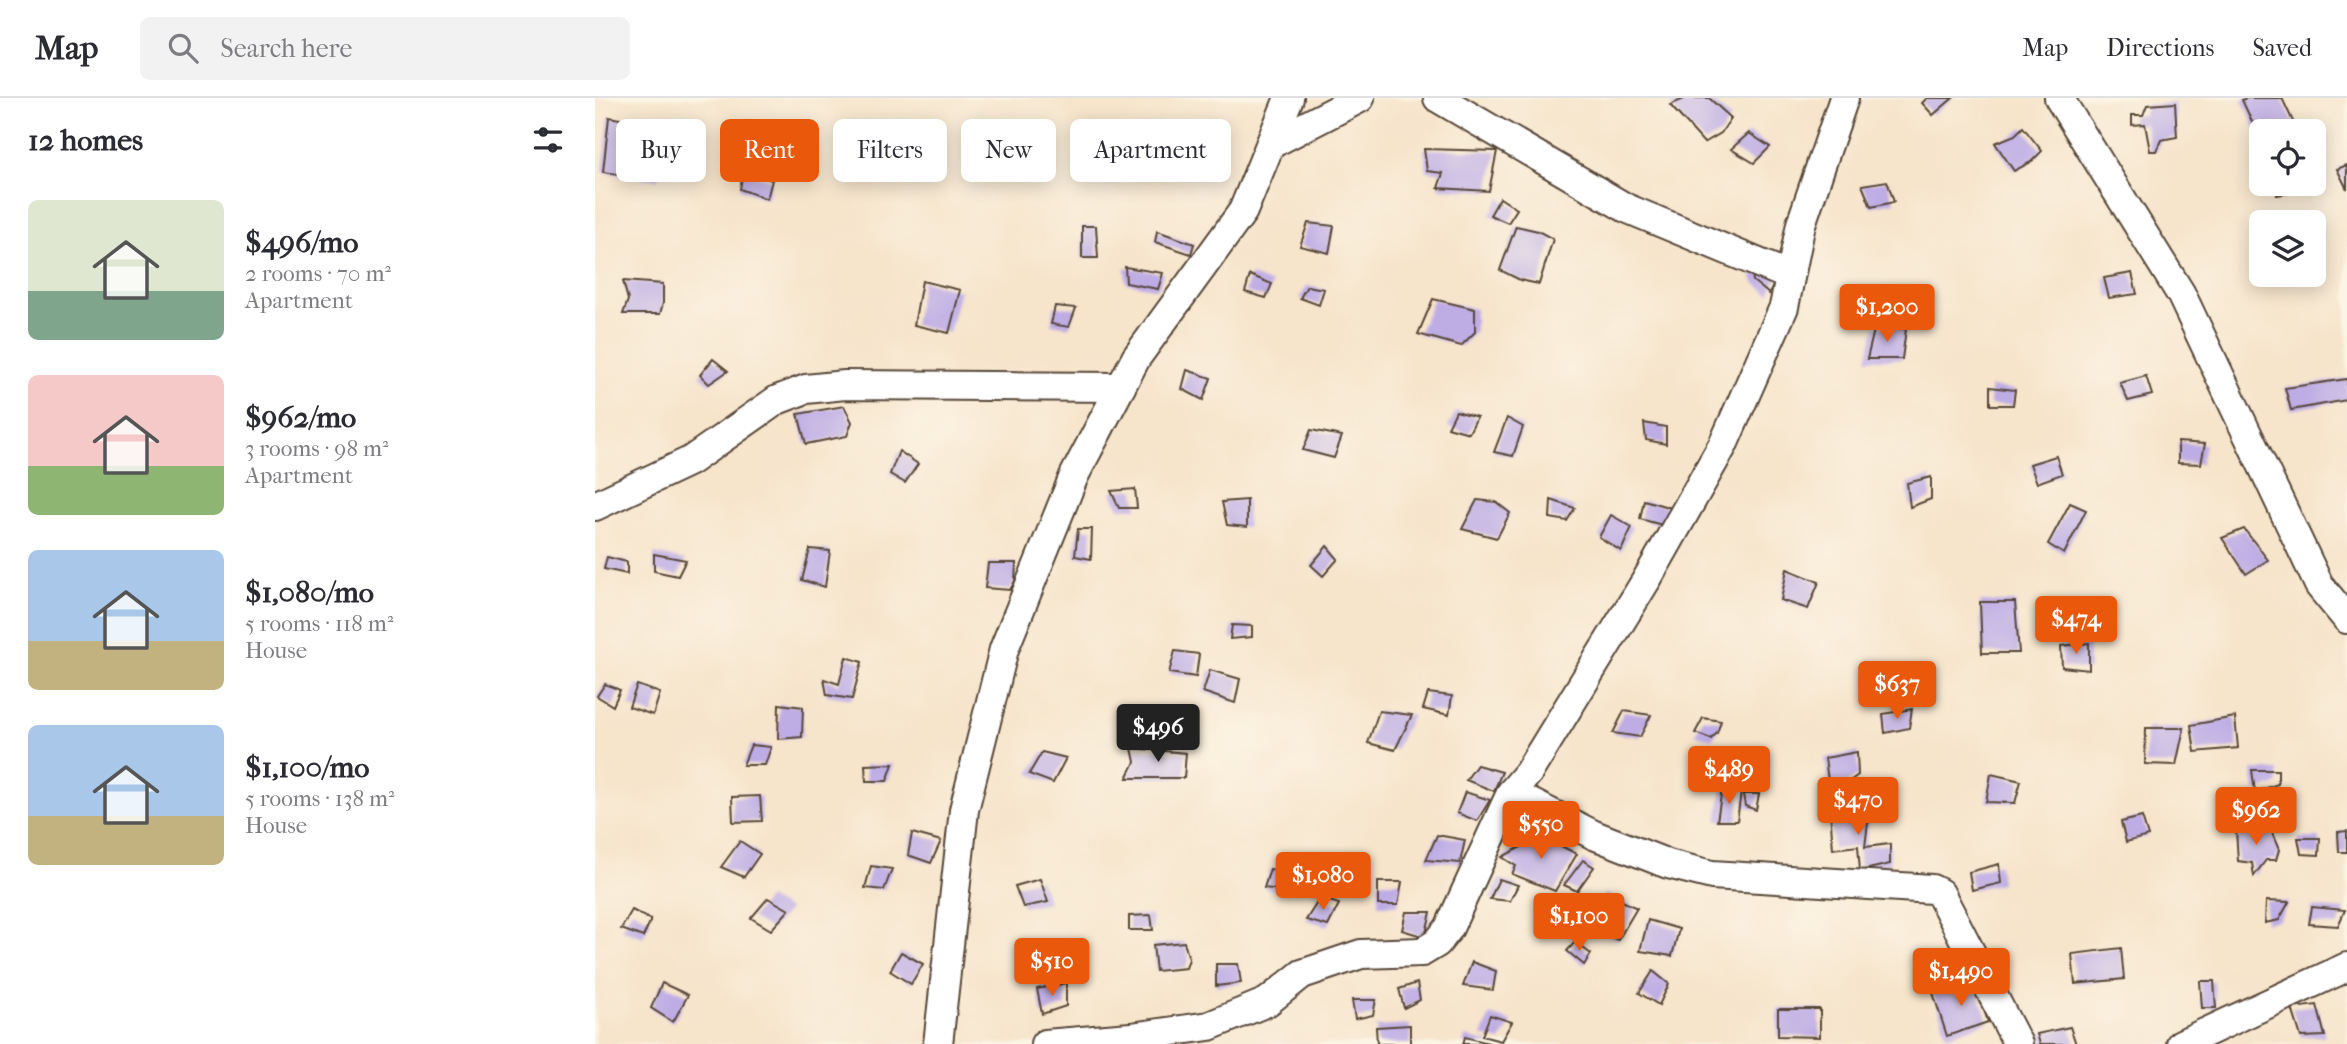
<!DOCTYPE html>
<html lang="en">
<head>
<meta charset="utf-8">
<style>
	body { margin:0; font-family:"IM FELL French Canon",serif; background:#f2f2f3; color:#2b2b33; height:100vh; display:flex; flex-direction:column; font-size:26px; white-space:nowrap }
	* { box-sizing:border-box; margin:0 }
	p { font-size:23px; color:#7c7c81 }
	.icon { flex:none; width:38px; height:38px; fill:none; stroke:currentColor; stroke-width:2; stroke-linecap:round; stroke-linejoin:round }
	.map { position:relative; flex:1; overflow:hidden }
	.panel { display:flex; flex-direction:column; background:#fff; width:595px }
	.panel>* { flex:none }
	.banner { position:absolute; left:21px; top:21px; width:665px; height:63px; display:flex; gap:14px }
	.controls { position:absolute; left:1654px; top:21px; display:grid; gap:14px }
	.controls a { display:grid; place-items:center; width:77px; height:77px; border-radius:10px; background:#fff; box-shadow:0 4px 18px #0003; font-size:35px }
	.price { position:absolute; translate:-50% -60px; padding:0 16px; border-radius:7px; background:#ea580c; color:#fff; font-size:23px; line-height:46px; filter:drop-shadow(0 2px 4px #0008) }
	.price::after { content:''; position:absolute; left:50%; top:42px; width:21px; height:16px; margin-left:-10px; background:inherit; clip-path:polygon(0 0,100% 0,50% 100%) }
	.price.selected { background:#222; color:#fff }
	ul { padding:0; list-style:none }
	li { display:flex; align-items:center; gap:21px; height:175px; padding:0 28px }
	li span { display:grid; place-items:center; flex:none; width:196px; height:140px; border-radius:10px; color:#555 }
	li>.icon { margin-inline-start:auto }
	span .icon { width:84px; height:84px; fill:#fffc; stroke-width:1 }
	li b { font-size:30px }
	h2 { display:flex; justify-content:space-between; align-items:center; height:84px; padding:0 28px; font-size:30px }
	.tag { padding:0 24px; border-radius:10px; background:#fff; box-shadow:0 4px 18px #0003; font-size:24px; line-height:63px }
	.tag.selected { background:#ea580c; color:#fff }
	header { display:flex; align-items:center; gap:42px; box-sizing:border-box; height:98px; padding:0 35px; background:#fff; border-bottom:2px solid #e1e1e2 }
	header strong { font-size:33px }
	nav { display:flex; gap:38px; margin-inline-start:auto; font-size:24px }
	.search { width:490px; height:63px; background:#f2f2f3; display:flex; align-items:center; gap:18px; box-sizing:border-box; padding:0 24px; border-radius:10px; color:#7c7c81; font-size:26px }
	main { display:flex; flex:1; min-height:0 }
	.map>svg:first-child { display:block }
	.building { fill:#beace5 }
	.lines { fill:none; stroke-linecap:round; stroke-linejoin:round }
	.minor-casing { stroke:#574638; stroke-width:32 }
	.minor { stroke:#fff; stroke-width:28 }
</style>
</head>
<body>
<header>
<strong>Map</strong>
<div class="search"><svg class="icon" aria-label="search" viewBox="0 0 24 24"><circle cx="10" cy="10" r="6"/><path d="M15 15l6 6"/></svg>Search here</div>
<nav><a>Map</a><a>Directions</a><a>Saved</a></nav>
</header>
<main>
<section class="panel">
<h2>12 homes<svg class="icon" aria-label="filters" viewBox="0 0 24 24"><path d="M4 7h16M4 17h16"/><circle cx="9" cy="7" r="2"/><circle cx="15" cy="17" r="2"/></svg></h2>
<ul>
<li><span style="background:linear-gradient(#dfe7d0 65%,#7fa58c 0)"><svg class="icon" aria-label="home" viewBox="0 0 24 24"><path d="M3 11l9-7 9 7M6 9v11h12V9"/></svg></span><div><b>$496/mo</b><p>2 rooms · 70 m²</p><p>Apartment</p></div></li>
<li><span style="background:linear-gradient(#f6c9c9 65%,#8fb573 0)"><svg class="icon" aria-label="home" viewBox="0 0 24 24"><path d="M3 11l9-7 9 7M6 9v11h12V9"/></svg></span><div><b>$962/mo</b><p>3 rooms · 98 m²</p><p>Apartment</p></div></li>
<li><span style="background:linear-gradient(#a9c7e8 65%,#c2b280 0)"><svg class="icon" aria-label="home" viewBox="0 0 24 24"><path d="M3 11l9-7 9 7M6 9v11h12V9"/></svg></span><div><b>$1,080/mo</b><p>5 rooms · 118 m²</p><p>House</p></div></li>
<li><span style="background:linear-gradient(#a9c7e8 65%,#c2b280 0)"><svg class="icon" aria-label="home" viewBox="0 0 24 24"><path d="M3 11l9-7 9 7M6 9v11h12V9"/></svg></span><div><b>$1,100/mo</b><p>5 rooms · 138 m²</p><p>House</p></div></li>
</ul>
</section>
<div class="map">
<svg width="1752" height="946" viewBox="0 0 1752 946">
	<rect width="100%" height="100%" fill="#fcf5e5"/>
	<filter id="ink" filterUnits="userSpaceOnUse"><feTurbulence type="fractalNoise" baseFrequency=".0143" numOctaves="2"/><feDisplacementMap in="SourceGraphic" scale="14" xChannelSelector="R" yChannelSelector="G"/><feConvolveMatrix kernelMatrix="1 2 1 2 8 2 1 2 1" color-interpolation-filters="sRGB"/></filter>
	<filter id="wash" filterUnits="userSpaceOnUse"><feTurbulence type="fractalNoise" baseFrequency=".00686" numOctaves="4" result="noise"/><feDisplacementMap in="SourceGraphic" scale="28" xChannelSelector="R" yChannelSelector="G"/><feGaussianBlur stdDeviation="1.57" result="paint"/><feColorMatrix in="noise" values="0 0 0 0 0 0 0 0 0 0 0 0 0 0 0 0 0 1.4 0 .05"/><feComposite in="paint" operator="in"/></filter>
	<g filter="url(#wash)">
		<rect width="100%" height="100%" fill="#f6e4cb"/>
		<g id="blocks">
			<g class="building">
				<path d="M1091,0H1114L1136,20L1126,35L1109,45L1075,7Z"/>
				<path d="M1332,0H1358L1338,17L1327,5Z"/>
				<path d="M1651,0H1687L1702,32L1666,33V43L1647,2Z"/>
				<path d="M1580,5L1582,39L1566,42L1561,53H1555L1550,26L1537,27V17H1548L1552,7Z"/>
				<path d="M14,19L41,24L39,38L61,36L63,82L8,74Z"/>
				<path d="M1428,29L1447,53L1436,64L1419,73L1400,45L1420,37Z"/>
				<path d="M1154,35L1175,49L1159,65L1136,51Z"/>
				<path d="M601,36L604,61L576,65L569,44Z"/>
				<path d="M829,51L902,53L894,93L843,90L848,75L832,73Z"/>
				<path d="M1752,67V91L1742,71Z"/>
				<path d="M148,74L177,82L172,101L145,91Z"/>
				<path d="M1292,83L1299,104L1276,109L1267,87Z"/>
				<path d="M1682,86H1708V93L1682,97Z"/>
				<path d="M905,100L922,111L913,125L895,117Z"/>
				<path d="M713,125L739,128L734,155L705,148Z"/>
				<path d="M487,128H501L503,160H487Z"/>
				<path d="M921,128L943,133L958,141L944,186L925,182L905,172Z"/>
				<path d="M562,133L599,146L596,156L560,144Z"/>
				<path d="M1156,167L1183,178L1174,196L1158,183Z"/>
				<path d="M530,169L568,175L563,191L531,185Z"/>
				<path d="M1537,175L1542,196L1514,200L1509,180Z"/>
				<path d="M655,177L677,186L671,200L650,194Z"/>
				<path d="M28,183L68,186V205L65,216H28L33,202Z"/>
				<path d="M327,183L365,192L354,235L319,227Z"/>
				<path d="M712,188L729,191L724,207L705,200Z"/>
				<path d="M838,201L880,211V234L866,248L823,236Z"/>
				<path d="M460,208L481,210L474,229L456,226Z"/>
				<path d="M1280,228L1311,231L1307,261H1272Z"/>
				<path d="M118,261L133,273L114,286L105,277Z"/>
				<path d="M592,272L616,280L608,302L587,291Z"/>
				<path d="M1551,278L1557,297L1533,303L1525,285Z"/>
				<path d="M1752,281V302L1696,312L1690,290Z"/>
				<path d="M1395,289L1420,292L1418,307H1395Z"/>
				<path d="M249,308L257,324L252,338L211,346L203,316Z"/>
				<path d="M861,313L882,319L874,335L853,329Z"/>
				<path d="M912,320L928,329L918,358L899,354Z"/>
				<path d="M1049,325L1071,329V346L1051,342Z"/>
				<path d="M716,332L747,338L739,360L708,352Z"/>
				<path d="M1583,344L1610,346L1606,366L1583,365Z"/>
				<path d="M304,353L323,366L310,385L295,376Z"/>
				<path d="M1461,358L1467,376L1442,385L1435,366Z"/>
				<path d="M1336,379V401L1315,409L1312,385Z"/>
				<path d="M540,391L542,410H524L516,393Z"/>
				<path d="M652,402V429L632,427L627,404Z"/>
				<path d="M882,402L901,404L915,415L902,440L867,431Z"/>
				<path d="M956,402L980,410L972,423L955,420Z"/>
				<path d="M1049,402L1083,412L1075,429L1045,421Z"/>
				<path d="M1475,405L1491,412L1469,456L1453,446Z"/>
				<path d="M1016,417L1037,429L1026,453L1004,439Z"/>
				<path d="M483,431H497L496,461L480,458Z"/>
				<path d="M1649,431L1673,462L1651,476L1627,440Z"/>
				<path d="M732,448L743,461L728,478L716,467Z"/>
				<path d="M215,451L235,453L230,489L207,482Z"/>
				<path d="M59,456L91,462L83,478L59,473Z"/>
				<path d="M12,459L32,464V476L9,471Z"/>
				<path d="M393,465H421L420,483L415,492L390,490Z"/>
				<path d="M1192,471L1224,484L1213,511L1186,502Z"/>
				<path d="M1385,504H1420L1424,555H1387Z"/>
				<path d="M637,527L657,528V539L635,541Z"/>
				<path d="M1494,545V572L1467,569L1466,548Z"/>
				<path d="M580,553L604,556L601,579L574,575Z"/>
				<path d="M251,559L267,564L257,601L232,597L229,581L244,586Z"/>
				<path d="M615,572L645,581L640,605L608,594Z"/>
				<path d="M10,586L25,592L18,608L2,598Z"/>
				<path d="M42,587L65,595L58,617L34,609Z"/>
				<path d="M833,595L857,598L854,617L828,611Z"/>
				<path d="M184,606L208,609L207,639L183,641Z"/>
				<path d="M1317,611L1314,630L1290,635L1288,616Z"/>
				<path d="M784,613L817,617L800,652L773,645Z"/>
				<path d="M1029,613L1056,617L1045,639L1018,635Z"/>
				<path d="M1640,619L1643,650L1600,654L1596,627Z"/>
				<path d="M1108,620L1126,623L1122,635L1116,641L1100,635Z"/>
				<path d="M1551,630H1589L1581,667L1550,666Z"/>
				<path d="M156,647L176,649L170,667H148Z"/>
				<path d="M537,650L591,655L589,680H532L540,664Z"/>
				<path d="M447,654L471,660L458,685L434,676Z"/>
				<path d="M1262,654L1263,677L1252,685L1233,683L1230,660Z"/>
				<path d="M298,666L292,683H271L270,667Z"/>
				<path d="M882,667L907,674L899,693L871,682Z"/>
				<path d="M1657,672H1683V686L1660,694Z"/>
				<path d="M1396,676L1426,683L1420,705L1391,704Z"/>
				<path d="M1127,691L1146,694L1142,723H1122Z"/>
				<path d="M870,694L895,702L882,723L862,715Z"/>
				<path d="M1148,696H1164L1161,712L1150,708Z"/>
				<path d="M165,698L167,723L138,724L137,699Z"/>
				<path d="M1235,712H1279V721L1273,724L1270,749L1295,746V766L1265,773L1263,748L1238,751Z"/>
				<path d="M1547,719L1553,738L1531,744L1526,724Z"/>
				<path d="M1675,730L1684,752L1681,762H1671L1659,778L1657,765L1643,763L1641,732Z"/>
				<path d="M934,732L982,756L960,793L917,776L921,768L907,759L926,749Z"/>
				<path d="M1752,733V754H1744L1743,734Z"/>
				<path d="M317,735L346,743L336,765L313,757Z"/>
				<path d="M842,737L870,742L865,765L831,762Z"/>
				<path d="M1703,740H1725L1724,757L1706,756Z"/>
				<path d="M145,743L165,756L149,779L126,769Z"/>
				<path d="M988,762L999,769L982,793L969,787Z"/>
				<path d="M1404,766L1406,785L1377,792L1374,774Z"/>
				<path d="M276,768L297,771L289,792L270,790Z"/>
				<path d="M675,771L695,776L691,793L669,790Z"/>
				<path d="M445,781L453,804L428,809L420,788Z"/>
				<path d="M904,781L923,787L915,803L895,801Z"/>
				<path d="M783,784H807L803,807H783Z"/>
				<path d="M1010,795L1042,810L1023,842L991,829Z"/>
				<path d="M173,800L194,812L176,832L156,820Z"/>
				<path d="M725,800L744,806L733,828L711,822Z"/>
				<path d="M968,800L986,807L971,822L958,817Z"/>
				<path d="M1671,803L1694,804L1684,822L1670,825Z"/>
				<path d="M1717,809L1750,812L1743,828L1714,826Z"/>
				<path d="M37,812L56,822L48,839L26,831Z"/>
				<path d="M811,814H836L830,839L807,832Z"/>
				<path d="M556,817L558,832H534V818Z"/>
				<path d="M1053,822L1084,831L1077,858L1045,853Z"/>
				<path d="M589,844L594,861L591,870L561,873L558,847Z"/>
				<path d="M980,844L996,856L989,867L972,853Z"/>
				<path d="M1526,850L1529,881L1480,886L1477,856Z"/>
				<path d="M306,854L328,866L316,886L295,873Z"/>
				<path d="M877,864L901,873L898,892L868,888Z"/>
				<path d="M621,866H643L646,885L621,888Z"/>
				<path d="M1058,873L1074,886L1064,907L1044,895Z"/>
				<path d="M1380,883L1393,924L1352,938L1338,895Z"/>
				<path d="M1605,883H1619L1621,910H1607Z"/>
				<path d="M67,885L93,897L78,924L56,910Z"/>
				<path d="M471,885V908L447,916L442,891Z"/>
				<path d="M822,885L825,902L809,910L804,891Z"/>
				<path d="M757,902H781L778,917L760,921Z"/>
				<path d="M1722,907L1730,938L1706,939L1697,910Z"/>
				<path d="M1183,911H1225V939L1183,938Z"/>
				<path d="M895,917L917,924L906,943L887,938Z"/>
				<path d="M815,927V946H782L781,929Z"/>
				<path d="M1475,929L1481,946H1445L1442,936Z"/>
				<path d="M870,939L894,945V946H868Z"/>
			</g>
		</g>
	</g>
	<g filter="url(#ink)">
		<use href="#blocks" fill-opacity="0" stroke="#574638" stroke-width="2"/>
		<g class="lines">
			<g class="minor-casing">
				<g id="minor">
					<path d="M843,0L1031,110L1195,178"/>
					<path d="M1464,0L1586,196L1724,487L1752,521"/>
					<path d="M676,46L765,0"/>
					<path d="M0,408L95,363L182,302L211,291L250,287L526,289"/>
					<path d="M916,695L999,737L1073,766L1117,777L1337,791L1345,795L1423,946"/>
					<path d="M343,946L369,712L409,551L479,378L541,260L648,113L694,0"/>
					<path d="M450,946L536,939L614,928L672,904L707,876L766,856L827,854L842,845L854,830L916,695L933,675L1052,481L1128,347L1189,209L1206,126L1249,0"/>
					<path d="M1586,946L1752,869"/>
				</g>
			</g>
			<use href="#minor" class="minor"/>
		</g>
	</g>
</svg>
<div class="controls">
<a><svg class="icon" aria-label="locate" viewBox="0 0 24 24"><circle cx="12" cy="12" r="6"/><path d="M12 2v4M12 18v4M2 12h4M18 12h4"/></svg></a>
<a><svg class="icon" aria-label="layers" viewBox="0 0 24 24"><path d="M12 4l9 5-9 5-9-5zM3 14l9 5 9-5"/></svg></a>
</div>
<b class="price" style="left:1292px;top:246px">$1,200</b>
<b class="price" style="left:1481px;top:558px">$474</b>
<b class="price" style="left:1302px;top:623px">$637</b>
<b class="price selected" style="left:563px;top:666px">$496</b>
<b class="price" style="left:1134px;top:708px">$489</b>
<b class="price" style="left:1263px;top:739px">$470</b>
<b class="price" style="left:1661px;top:749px">$962</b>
<b class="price" style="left:946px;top:763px">$550</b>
<b class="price" style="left:728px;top:814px">$1,080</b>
<b class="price" style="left:984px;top:855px">$1,100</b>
<b class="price" style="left:457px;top:900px">$510</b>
<b class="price" style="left:1366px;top:910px">$1,490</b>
<div class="banner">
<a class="tag">Buy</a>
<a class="tag selected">Rent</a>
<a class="tag">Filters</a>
<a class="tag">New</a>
<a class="tag">Apartment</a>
</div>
</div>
</main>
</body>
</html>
